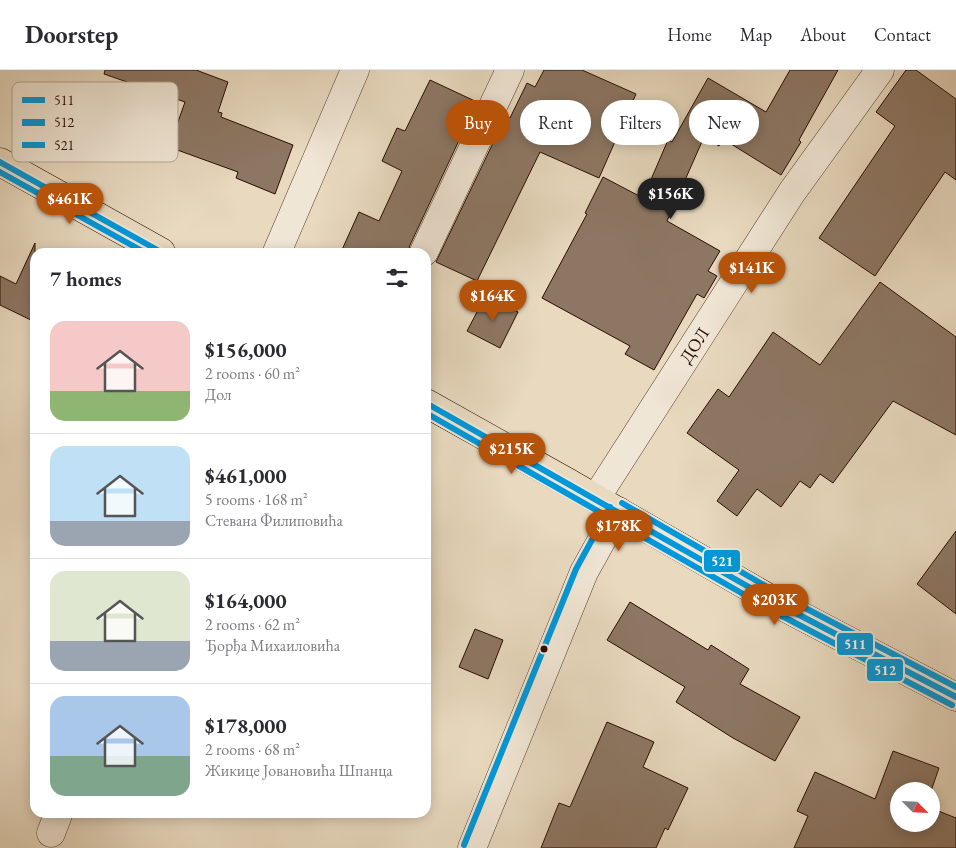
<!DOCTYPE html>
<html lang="en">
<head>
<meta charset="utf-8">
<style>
	body { margin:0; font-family:"EB Garamond",serif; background:#f2f2f3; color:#2b2b33; height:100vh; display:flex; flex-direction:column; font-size:19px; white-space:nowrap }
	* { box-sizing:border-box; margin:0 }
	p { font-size:16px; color:#7c7c81 }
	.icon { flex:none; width:28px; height:28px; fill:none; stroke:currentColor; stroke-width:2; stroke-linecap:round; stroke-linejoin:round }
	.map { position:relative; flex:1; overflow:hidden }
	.details { position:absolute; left:30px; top:178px; width:401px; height:570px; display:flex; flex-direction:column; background:#fff; border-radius:15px; box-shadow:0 2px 12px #0003 }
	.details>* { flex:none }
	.guide { position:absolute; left:446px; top:30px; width:434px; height:45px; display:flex; gap:10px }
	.needle { width:32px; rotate:114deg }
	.fabs { position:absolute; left:890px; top:712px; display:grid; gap:10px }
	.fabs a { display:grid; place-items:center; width:50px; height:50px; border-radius:50%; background:#fff; box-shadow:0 2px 12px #0003; font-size:25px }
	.price { position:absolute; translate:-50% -42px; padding:0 11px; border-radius:18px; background:#b45309; color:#fff; font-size:16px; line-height:32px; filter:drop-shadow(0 1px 2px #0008) }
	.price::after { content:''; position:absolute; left:50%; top:30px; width:15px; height:11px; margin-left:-8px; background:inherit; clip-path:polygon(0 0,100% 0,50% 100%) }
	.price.current { background:#222; color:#fff }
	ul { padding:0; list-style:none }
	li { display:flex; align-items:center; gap:15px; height:125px; padding:0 20px }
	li+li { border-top:1px solid #e1e1e2 }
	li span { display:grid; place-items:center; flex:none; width:140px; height:100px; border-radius:15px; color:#555 }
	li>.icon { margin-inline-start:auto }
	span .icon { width:60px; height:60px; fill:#fffc; stroke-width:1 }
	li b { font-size:21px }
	h2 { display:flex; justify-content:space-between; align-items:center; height:60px; padding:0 20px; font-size:21px }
	.chip { padding:0 18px; border-radius:22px; background:#fff; box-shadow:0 2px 12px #0003; font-size:18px; line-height:45px }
	.chip.current { background:#b45309; color:#fff }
	header { display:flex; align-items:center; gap:30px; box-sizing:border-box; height:70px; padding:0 25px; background:#fff; border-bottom:1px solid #e1e1e2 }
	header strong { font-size:24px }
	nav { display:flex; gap:28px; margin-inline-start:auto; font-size:18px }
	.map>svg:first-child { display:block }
	.building { fill:#8d7764; stroke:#2a0c01 }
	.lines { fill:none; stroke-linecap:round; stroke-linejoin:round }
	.minor-casing { stroke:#5a3f30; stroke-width:29 }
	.major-casing { stroke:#2a0c01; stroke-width:29 }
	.minor { stroke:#f0e6d5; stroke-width:28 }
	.major { stroke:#e8d9bf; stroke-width:28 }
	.bus-1-casing { stroke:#f0e6d5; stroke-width:10 }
	.bus-2-casing { stroke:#f0e6d5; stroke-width:10 }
	.bus-3-casing { stroke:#f0e6d5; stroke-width:10 }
	.bus-1 { stroke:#0098da; stroke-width:6 }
	.bus-2 { stroke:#0098da; stroke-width:6 }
	.bus-3 { stroke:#0098da; stroke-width:6 }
	.bus-dot { fill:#2a0c01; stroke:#f0e6d5; stroke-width:2 }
	.labels { text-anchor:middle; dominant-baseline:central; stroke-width:4; stroke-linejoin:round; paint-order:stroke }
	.street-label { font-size:18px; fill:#2a0c01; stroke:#f0e6d5 }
	.key { fill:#f0e6d5; stroke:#b5a595; stroke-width:1 }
	.key-label { font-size:14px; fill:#2a0c01 }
	.line-badge { stroke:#f0e6d5; stroke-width:2 }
	.badge-label { font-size:14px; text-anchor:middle; font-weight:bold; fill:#fff }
</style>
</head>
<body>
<header>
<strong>Doorstep</strong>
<nav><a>Home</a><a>Map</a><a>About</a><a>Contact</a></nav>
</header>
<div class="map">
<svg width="956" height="778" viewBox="0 0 956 778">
	<rect width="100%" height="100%" fill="#e8d9bf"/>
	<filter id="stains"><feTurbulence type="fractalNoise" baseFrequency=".004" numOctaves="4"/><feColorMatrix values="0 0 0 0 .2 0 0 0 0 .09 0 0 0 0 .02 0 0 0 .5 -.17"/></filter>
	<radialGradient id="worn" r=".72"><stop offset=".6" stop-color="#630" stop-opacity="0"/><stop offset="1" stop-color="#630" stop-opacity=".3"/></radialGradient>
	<g class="building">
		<path d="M105,0H196L228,12L218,42L222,43L221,47L293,75L275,124L236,108L238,102L169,77L185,32L104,4Z"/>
		<path d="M544,0H582L636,24L599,108L540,82L477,211L436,192L506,46L510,48L527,13L535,17Z"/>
		<path d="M790,0H838L799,70L801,72L781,105L723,69L719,76L704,67L667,151L720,181L708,201L717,206L704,228L697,224L654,300L625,284L630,276L542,228L587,144L585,143L603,107L643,128L668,70L672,72L708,8L766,42Z"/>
		<path d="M906,0H916L956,29V110L945,102L875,206L819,168L895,56L876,42Z"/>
		<path d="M430,10L477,32L410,175L408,182H341L359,142L379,151L402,101L382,91L397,58L405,61Z"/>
		<path d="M35,173V252L0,235V206L16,214Z"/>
		<path d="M880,212L956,267V365L893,331L833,413L820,404L810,418L800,411L781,437L757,419L737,446L717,431L739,400L687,363L718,319L729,327L773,262L820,295Z"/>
		<path d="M486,225L518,242L500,278L467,261Z"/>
		<path d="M956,461V544L917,514Z"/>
		<path d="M630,532L708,580L711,575L749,599L740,614L800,647L775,691L733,668L676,632L685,617L607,570Z"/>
		<path d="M475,559L503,570L488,609L459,597Z"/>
		<path d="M607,652L654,672L643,697L688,718L668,760L665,758L656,778H541L559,733L570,737Z"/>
		<path d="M893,681L939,698L931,721H899V754H931V738L956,748V778H794L808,746L797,741L815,702L875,729Z"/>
	</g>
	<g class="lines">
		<g class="minor-casing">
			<g id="minor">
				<path d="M277,182L355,0"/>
				<path d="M424,182L510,0"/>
				<path d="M596,428L792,122L880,0"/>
				<path d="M51,763L59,742"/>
				<path d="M472,778L584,502L618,441"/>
			</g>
		</g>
		<g class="major-casing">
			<g id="major">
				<path d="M0,92L161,182"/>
				<path d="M426,333L567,412L784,537L956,627"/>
			</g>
		</g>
		<use href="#minor" class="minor"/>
		<use href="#major" class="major"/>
		<g class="bus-1-casing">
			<g id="bus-1">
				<path d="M0,92L161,182"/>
				<path d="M426,333L784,537L956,627"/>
			</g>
		</g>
		<g class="bus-2-casing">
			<g id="bus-2">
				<path d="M0,102L144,182"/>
				<path d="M426,343L780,545L952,635"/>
			</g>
		</g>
		<g class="bus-3-casing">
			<g id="bus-3">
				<path d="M622,433L788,529L956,617"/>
				<path d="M464,775L576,499L610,437"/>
			</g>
		</g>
		<use href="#bus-1" class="bus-1"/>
		<use href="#bus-2" class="bus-2"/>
		<use href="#bus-3" class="bus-3"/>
	</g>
	<circle class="bus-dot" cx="544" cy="579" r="4.5"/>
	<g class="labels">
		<g class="street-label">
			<text transform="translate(694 275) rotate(-57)">ДОЛ</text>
		</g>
	</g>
	<rect x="12" y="12" width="166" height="80" rx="8" class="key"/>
	<rect x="22" y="27" width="23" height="6" fill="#0098da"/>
	<rect x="22" y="49" width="23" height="7" fill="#0098da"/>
	<rect x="22" y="72" width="23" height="6" fill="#0098da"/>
	<g class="key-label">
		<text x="54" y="35">511</text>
		<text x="54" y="57">512</text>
		<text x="54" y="80">521</text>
	</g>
	<g class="line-badge">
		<rect x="703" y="479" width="38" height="24" rx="5" fill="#0098da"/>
		<rect x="836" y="562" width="38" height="24" rx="5" fill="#0098da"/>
		<rect x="866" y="588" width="38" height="24" rx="5" fill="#0098da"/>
	</g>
	<g class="badge-label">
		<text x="722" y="496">521</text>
		<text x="855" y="579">511</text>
		<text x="885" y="605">512</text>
	</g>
	<rect width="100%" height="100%" filter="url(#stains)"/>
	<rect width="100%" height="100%" fill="url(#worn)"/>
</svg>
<div class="fabs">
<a><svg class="needle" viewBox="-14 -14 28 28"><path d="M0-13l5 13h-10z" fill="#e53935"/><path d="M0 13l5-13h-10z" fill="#7c7c81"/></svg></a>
</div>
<b class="price current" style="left:671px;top:150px">$156K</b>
<b class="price" style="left:70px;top:155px">$461K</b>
<b class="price" style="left:752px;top:224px">$141K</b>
<b class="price" style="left:493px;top:252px">$164K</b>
<b class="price" style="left:512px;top:405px">$215K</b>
<b class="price" style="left:619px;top:482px">$178K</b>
<b class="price" style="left:775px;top:556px">$203K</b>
<div class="guide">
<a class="chip current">Buy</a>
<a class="chip">Rent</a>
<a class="chip">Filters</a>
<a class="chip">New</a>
</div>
<section class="details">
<h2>7 homes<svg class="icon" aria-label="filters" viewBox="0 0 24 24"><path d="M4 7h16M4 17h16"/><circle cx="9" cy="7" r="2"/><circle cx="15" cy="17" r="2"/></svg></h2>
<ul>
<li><span style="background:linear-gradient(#f6c9c9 70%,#8fb573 0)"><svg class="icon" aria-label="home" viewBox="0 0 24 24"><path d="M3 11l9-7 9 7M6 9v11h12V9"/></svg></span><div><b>$156,000</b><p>2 rooms · 60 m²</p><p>Дол</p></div></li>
<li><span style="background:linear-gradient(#bfe0f5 75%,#9aa5b1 0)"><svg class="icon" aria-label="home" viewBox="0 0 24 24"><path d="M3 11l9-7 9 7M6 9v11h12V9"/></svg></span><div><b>$461,000</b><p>5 rooms · 168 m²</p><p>Стевана Филиповића</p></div></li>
<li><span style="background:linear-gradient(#dfe7d0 70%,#9aa5b1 0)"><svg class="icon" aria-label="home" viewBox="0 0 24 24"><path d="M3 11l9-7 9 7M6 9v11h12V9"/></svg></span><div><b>$164,000</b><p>2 rooms · 62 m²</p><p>Ђорђа Михаиловића</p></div></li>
<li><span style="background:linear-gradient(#a9c7e8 60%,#7fa58c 0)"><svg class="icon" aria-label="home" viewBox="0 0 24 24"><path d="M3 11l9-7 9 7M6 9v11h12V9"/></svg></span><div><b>$178,000</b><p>2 rooms · 68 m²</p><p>Жикице Јовановића Шпанца</p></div></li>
</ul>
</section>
</div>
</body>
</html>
